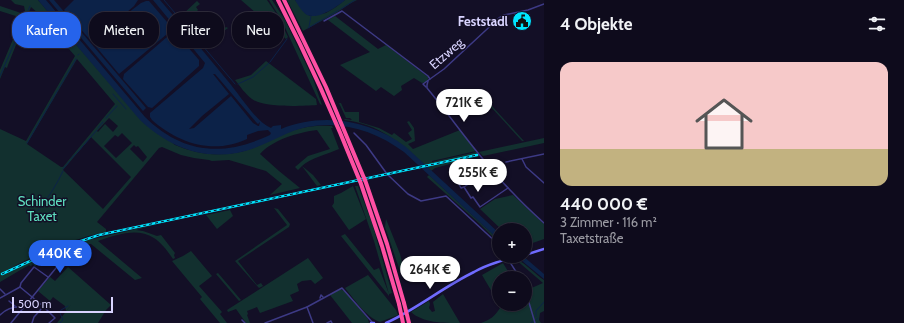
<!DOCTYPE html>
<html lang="de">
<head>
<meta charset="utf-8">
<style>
	body { margin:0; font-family:Cabin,sans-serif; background:#1c1929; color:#f1f3f6; height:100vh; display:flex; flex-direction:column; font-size:15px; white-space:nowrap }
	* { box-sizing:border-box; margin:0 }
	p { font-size:13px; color:#9b9ba3 }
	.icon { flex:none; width:22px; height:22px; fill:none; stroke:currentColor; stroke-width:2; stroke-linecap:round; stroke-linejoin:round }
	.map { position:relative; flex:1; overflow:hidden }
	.drawer { display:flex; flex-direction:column; background:#0e0b1c; width:360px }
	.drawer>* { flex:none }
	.top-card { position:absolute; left:12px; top:12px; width:380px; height:36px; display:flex; gap:8px }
	.buttons { position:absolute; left:492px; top:223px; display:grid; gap:8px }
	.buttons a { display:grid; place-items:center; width:40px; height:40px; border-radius:50%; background:#0e0b1c; box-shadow:0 1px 3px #0004,0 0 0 1px #2e2b3b; font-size:20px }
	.scale { position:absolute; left:12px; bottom:10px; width:101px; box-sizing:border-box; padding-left:4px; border:2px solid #d9d4ff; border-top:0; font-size:11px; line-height:14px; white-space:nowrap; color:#d9d4ff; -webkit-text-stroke:3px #130f26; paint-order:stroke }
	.price { position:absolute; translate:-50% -34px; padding:0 9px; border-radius:14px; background:#fff; color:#222; font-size:13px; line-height:26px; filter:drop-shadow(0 1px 2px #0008) }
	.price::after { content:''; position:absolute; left:50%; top:24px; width:12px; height:9px; margin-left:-6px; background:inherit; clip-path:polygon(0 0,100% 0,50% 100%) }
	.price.selected { background:#2563eb; color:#fff }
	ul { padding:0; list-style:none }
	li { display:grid; align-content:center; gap:8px; height:212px; padding:0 16px }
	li+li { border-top:1px solid #2e2b3b }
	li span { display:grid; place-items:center; height:124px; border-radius:12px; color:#555 }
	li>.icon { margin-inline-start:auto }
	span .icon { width:72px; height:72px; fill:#fffc; stroke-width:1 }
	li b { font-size:17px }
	h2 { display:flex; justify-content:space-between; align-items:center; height:48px; padding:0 16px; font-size:17px }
	.pill { padding:0 14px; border-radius:16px; background:#0e0b1c; box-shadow:0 1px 3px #0004,0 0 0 1px #2e2b3b; font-size:14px; line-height:36px }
	.pill.selected { background:#2563eb; color:#fff }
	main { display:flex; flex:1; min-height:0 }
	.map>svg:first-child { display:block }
	.green { fill:#12302f; fill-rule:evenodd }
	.water { fill:#0c2248; fill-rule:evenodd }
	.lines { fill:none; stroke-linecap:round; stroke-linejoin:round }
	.stream { stroke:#0c2248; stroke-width:1 }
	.minor { stroke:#3d3a85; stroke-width:1.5 }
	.secondary { stroke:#6f6bff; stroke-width:2.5 }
	.motorway { stroke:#ff4fa3; stroke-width:4 }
	.rail-casing { stroke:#00e5ff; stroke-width:2.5 }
	.rail { stroke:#130f26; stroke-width:1; stroke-dasharray:3; stroke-linecap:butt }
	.motorway-bridge { stroke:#ff4fa3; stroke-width:4 }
	.labels { text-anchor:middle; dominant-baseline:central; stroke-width:3; stroke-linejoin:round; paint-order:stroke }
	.poi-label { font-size:13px; font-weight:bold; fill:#d9d4ff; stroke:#130f26; text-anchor:end }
	.street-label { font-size:13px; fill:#d9d4ff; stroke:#130f26 }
	.park-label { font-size:13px; fill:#5fe0c0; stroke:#130f26 }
</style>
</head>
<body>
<main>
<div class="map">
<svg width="544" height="323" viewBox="0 0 544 323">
	<rect width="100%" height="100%" fill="#130f26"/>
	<g class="green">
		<path d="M11,0H38L124,100L175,145C199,155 225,158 250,149C262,145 272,138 284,134C299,127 315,125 332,126L333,128H331L339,149C328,154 310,158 302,166L313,175L321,185L317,186L302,166L298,170L295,167L308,156L330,149L317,130C299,132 272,140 260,154L279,171L300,188L270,195L282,184L266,171L229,160L212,161L209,160L194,158L181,155L162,147L159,148L97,222L106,229V232C76,237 26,258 1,274L2,275L29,262L77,243L80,245L73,248L70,251L68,249C58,252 42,258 35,267L33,264L31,266L29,265L0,282V129L26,141L75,56L39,14L31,7L8,65L7,68L5,67L0,79V70L22,18L0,11V6L24,14L25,11L24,6L15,4ZM77,59L115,104L63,167H61L27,144ZM109,118L118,126L113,132L105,124L98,132L97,131ZM122,133L132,143L116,158L104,146L115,135L118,137ZM91,137L131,177L103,209L63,170ZM134,145L136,147L138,146L147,157L143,162L130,149Z"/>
		<path d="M241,0H267L278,16L288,37L286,39Z"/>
		<path d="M269,0H272L285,20L313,79L322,105L320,104L282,21Z"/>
		<path d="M287,0H295L305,13L310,16L326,13L336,7L345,0H357L351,3L336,13L303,31Z"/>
		<path d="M197,1L200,4L196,7L198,10L188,21L205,42L226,27L228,28L201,49L180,23L185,18L182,15Z"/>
		<path d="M335,16L378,49L386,45L428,77V79L426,82L422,83L414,78L401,86L402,90L394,96L381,87L376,91L340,65L370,52L328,20Z"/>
		<path d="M266,61L316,99L317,105C302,106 264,108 252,99C245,94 240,86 235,80L251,75Z"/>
		<path d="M481,94L524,141H522L480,95Z"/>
		<path d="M339,103H341L345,112H359V122L379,128L392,135L394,133L406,142L412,139L408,133L412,130L407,122L409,121L414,128L415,141L408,144L413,149L460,130L476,151L432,161V162L476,152L480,156L435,168L431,171L427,167L476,157L477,155H475L425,165C401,143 377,123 344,120L345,119L352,120L350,118H346Z"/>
		<path d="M544,138V143L483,156L479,152Z"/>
		<path d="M429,175L499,240V243L480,224L427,177Z"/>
		<path d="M353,186L366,219L349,230L332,206L334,203V196L341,193Z"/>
		<path d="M355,186H358L372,223L392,293L389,294V296L341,236L345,234L374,270L379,268L389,294L374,241Z"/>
		<path d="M513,195L544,224V239L527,245L525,248V230H502L480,209L495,199Z"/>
		<path d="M274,208L278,209L290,224L289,227L238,261L257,285L261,283L263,286L259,288L235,261L287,225Z"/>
		<path d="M230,210L233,216L217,229L206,215Z"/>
		<path d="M386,219L400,254L404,270L400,271L385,227Z"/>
		<path d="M158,224L136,230L143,231L157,236L161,235L175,253L174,255L175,258L173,259C168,252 162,243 154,238C137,227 116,235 98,241L142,278L135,280L91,244H85L84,241Z"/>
		<path d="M191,251L212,276L199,286L222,312L220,314L227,323H220L200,299L202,297L172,261L183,256Z"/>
		<path d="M308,258L323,278L315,284L311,280L302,281L297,284L299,291L290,295L293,301L260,313L257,307L247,311L248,314L247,315L250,323H246L236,309L228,312L227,310Z"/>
		<path d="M515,259C521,259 537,276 544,280V311L540,313L539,320L541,323H481C490,320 495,316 500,308L493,295L499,291V304H525V281L527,290L543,283Z"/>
		<path d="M503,263L512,278H499V288L492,292L482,275Z"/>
		<path d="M68,267L111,305L106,310L98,323H57L71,305L66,311L65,306L53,297L50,301L38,291L50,277L55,281Z"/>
		<path d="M218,273L241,300L239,301L216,274Z"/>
		<path d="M368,275L396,310L398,315L380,322C366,317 354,299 345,288Z"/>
		<path d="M340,289L346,292L368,319L369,323H352L330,295Z"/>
		<path d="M443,294L460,323C443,323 423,323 411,312L429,301L430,304L429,308L432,312L435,311L433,302Z"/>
	</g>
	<g class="water">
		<path d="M38,0H46L145,117C183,154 223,157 270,135L271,133L268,130L258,131L247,135V139C213,155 178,143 152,120L150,117V113L203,68L205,63L153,0H160C183,27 205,53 227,80C240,95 256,122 271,128L273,126L281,125V129C323,112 370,120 406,147L499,233V240L404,152C376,131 342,120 307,127C288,131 275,140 257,147C213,164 173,151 140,120ZM213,74H215L256,122L258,124L260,122L259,126H258L253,123L231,96L194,128L189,129L202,116L229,94Z"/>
		<path d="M49,0H54L60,7L146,108L143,111Z"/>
		<path d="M74,0H138L134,6L92,42L64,10Z"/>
		<path d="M295,0H345C337,7 318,20 307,15C302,12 298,5 295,0Z"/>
		<path d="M146,1H149L173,29L119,74L93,43L128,13L141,3Z"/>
		<path d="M174,31L199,60V66L152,108L148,107L123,79L124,74Z"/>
		<path d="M516,256H523L544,274V279Z"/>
	</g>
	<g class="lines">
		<g class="stream">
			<path d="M164,0L235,84"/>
			<path d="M341,9L355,0"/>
			<path d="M309,27L311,16"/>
			<path d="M308,28L339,10"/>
			<path d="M78,55L79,54"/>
			<path d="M270,62L287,39"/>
			<path d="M0,76L22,26L30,6"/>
			<path d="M238,84L253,77L269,63"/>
			<path d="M59,88L76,59"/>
			<path d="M113,94L126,109"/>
			<path d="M106,118L117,106"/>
			<path d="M98,128L103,122"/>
			<path d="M27,143L58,90"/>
			<path d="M84,145L97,130"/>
			<path d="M77,153L83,146"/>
			<path d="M71,159L76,154"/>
			<path d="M63,169L70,161"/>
			<path d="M40,208C49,197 57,184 63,171"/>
			<path d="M37,211L39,209"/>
			<path d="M536,316V311L544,302"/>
			<path d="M536,320L538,318"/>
			<path d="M60,323L63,320L60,313L61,310L68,306"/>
			<path d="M531,323L533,321"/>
		</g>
		<g class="minor">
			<path d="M324,21L342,11L428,76L430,79"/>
			<path d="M428,81L427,85V88C456,123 481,161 513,193C523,204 533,213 544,223"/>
			<path d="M426,87L423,84L444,69L499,18L504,15L528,10L544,4"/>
			<path d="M354,133L366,145L387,174L408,194L421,201L446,196L499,245"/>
			<path d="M522,159L526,167L544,183"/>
			<path d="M506,162L544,154"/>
			<path d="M456,179L461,188L464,187L471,198L473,197L480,207L508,188"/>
			<path d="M464,187L473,181L472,179L490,168"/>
			<path d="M506,256L520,278"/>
			<path d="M20,287L43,306L55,318L49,323"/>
			<path d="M20,287L21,283L34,267L48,277"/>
			<path d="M0,289L5,294"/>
			<path d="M525,289L535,323"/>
			<path d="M0,298L20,287"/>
			<path d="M320,298L321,295L323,297"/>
			<path d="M9,301L15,306"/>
			<path d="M307,307L313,323"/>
			<path d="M0,315C7,308 14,306 24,307"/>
			<path d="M242,320L245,323"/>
			<path d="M11,323L74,246"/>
			<path d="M32,323L34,317L43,307"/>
			<path d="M265,323L307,307L342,288L372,322"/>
			<path d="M327,323L331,321L332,323"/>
		</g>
		<g class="secondary">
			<path d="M525,255L544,249"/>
			<path d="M371,323H374"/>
			<path d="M386,323C417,309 443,287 474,272C488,264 504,260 520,256"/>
		</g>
		<g class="motorway">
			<path d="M278,0C308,58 335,118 359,179"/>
			<path d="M284,0L326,87L364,178"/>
			<path d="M365,180L387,244L404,303"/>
			<path d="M360,181L382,246L399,304"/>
		</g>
		<g class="rail-casing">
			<path id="rail" d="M2,274L54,250L99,235L477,155"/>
		</g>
		<use href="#rail" class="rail"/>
		<g class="motorway-bridge">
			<path d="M364,178L365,180"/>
			<path d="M359,179L360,181"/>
			<path d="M404,303L409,323"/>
			<path d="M399,304L403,323"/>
		</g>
	</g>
	<defs>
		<g id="civic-disc" transform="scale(1)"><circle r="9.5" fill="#00e5ff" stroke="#130f26"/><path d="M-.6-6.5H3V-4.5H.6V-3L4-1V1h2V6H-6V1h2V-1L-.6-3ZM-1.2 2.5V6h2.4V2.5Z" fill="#111"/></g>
	</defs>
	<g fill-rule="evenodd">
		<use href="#civic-disc" x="522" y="21"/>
	</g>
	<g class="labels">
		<g class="poi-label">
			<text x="508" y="21">Feststadl</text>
		</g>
		<g class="street-label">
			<text transform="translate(446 53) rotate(-41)">Etzweg</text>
		</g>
		<g class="park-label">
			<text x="42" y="201">Schinder<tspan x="42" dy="15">Taxet</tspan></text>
		</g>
	</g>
</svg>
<div class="buttons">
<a>+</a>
<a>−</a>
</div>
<div class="scale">500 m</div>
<b class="price" style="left:464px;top:123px">721K €</b>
<b class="price" style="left:478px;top:193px">255K €</b>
<b class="price selected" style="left:60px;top:274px">440K €</b>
<b class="price" style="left:430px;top:290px">264K €</b>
<div class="top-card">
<a class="pill selected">Kaufen</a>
<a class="pill">Mieten</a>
<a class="pill">Filter</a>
<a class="pill">Neu</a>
</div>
</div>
<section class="drawer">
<h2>4 Objekte<svg class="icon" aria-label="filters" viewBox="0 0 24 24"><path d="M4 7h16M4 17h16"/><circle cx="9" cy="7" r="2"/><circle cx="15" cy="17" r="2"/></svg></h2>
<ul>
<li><span style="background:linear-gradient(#f6c9c9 70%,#c2b280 0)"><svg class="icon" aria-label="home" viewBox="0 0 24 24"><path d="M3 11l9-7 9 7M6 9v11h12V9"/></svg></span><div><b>440 000 €</b><p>3 Zimmer · 116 m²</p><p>Taxetstraße</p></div></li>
</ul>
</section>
</main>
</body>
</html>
